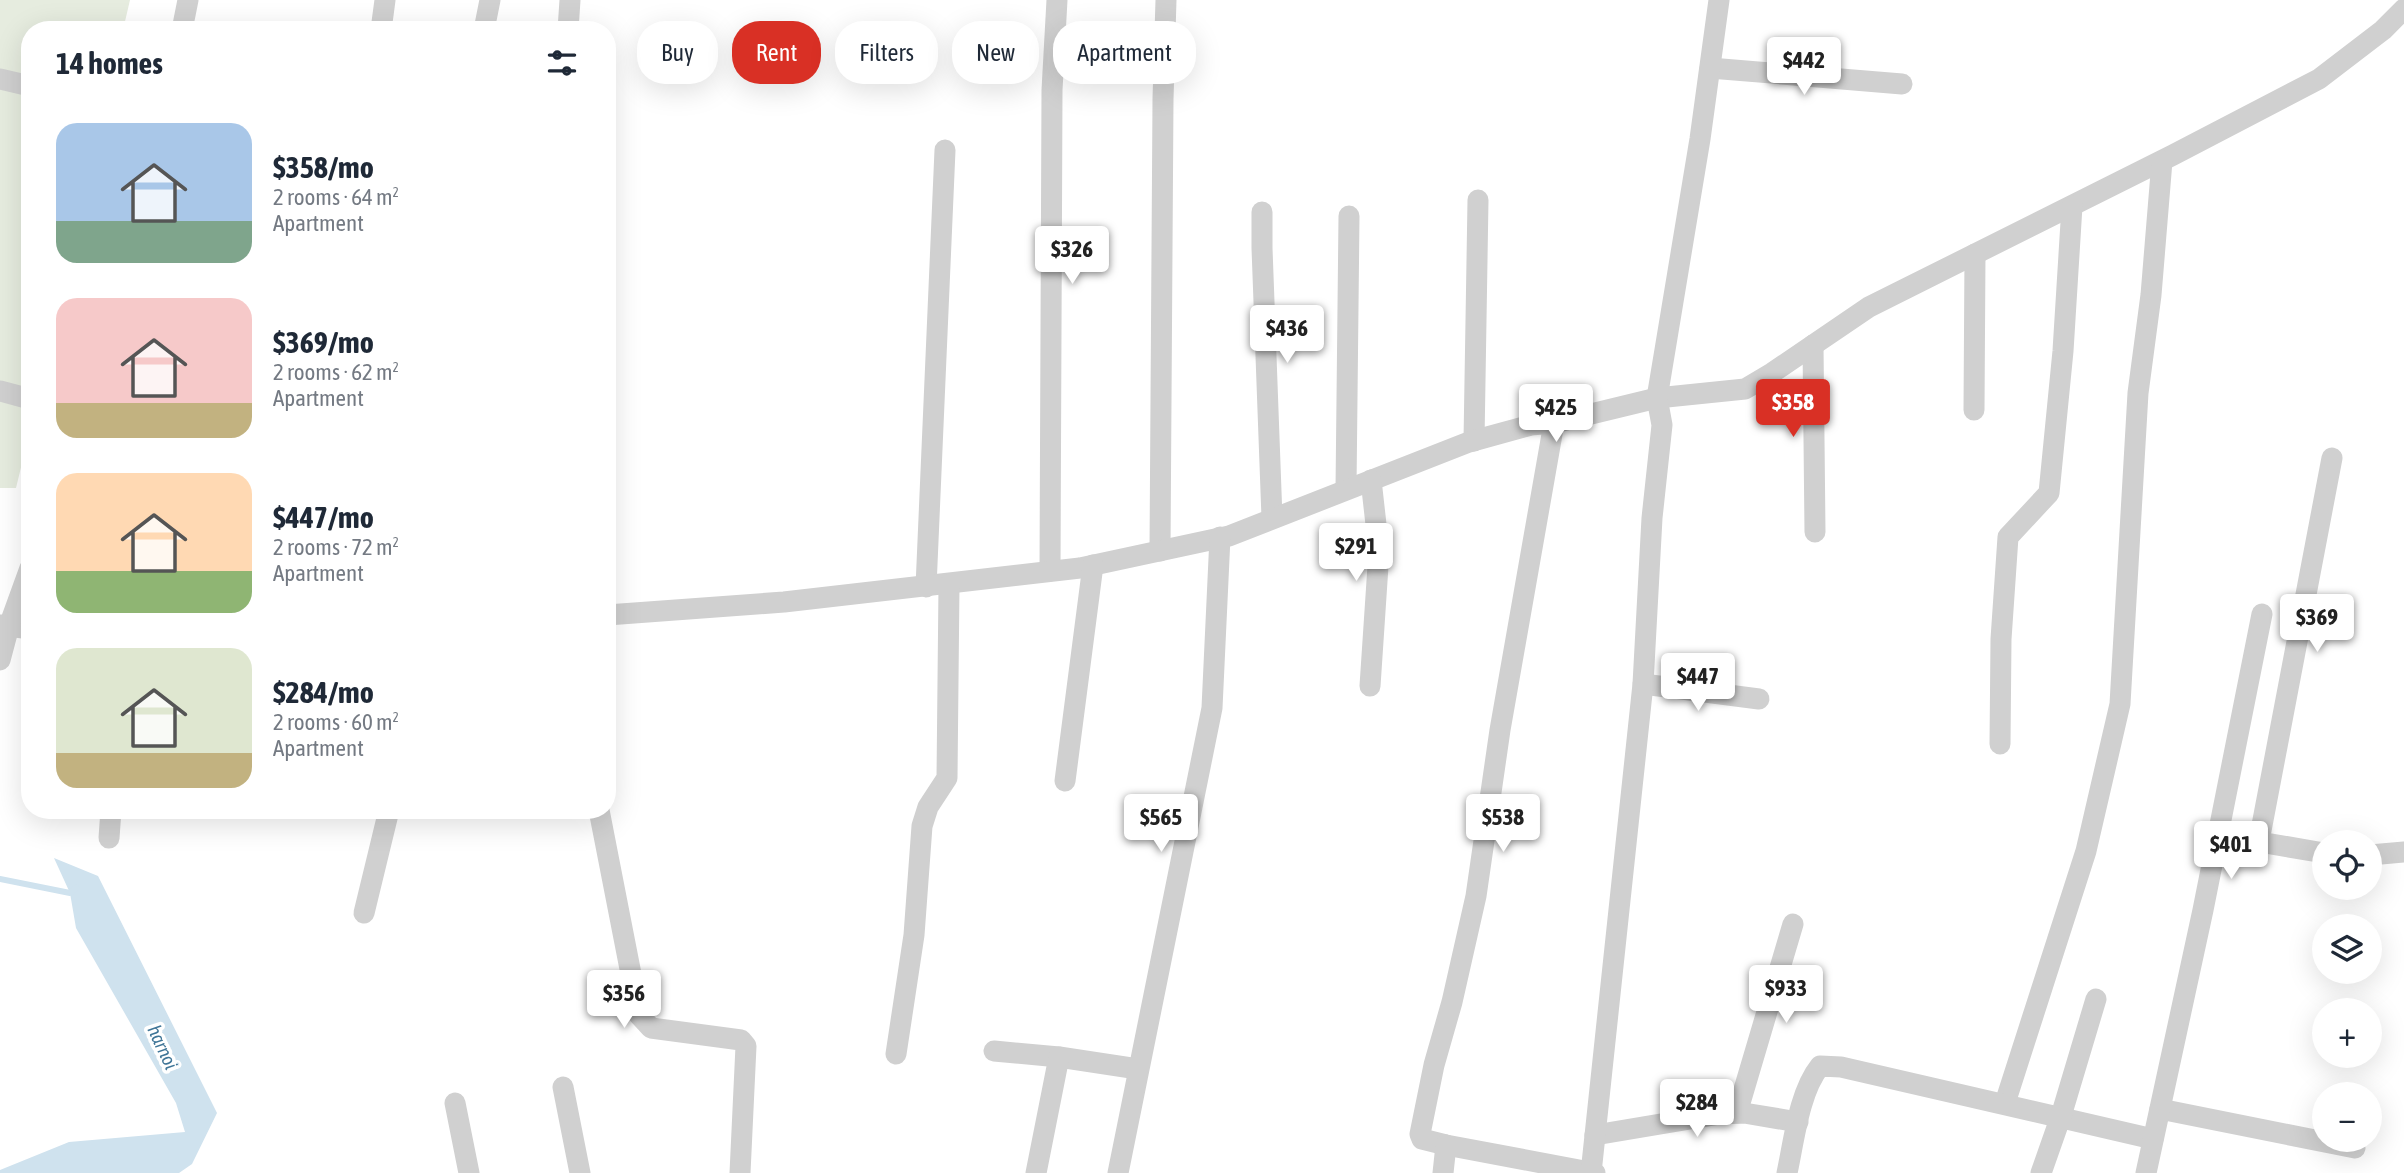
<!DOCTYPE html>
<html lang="en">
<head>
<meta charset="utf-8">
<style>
	body { margin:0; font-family:"Asap Condensed",sans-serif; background:#f2f2f3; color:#1f2937; height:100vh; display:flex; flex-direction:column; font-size:26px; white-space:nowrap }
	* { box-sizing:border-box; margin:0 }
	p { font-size:23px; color:#747a83 }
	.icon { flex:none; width:38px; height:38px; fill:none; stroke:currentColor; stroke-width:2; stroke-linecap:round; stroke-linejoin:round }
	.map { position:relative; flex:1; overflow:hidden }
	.details { position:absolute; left:21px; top:21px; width:595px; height:798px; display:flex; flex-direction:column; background:#fff; border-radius:28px; box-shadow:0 7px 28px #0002 }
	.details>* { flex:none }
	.banner { position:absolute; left:637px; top:21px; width:665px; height:63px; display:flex; gap:14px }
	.buttons { position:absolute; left:2312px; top:830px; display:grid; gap:14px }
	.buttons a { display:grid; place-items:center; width:70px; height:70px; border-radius:50%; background:#fff; box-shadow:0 7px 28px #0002; font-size:35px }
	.price { position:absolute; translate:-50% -60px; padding:0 16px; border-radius:7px; background:#fff; color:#222; font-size:23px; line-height:46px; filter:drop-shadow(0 2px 4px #0008) }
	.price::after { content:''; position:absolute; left:50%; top:42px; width:21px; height:16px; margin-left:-10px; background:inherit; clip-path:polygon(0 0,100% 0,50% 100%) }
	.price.selected { background:#d93025; color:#fff }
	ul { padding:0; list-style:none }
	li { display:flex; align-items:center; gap:21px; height:175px; padding:0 35px }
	li span { display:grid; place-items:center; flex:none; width:196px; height:140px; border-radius:21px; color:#555 }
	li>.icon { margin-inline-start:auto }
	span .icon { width:84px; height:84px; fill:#fffc; stroke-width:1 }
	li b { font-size:30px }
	h2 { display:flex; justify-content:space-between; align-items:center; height:84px; padding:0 35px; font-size:30px }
	.pill { padding:0 24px; border-radius:28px; background:#fff; box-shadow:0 7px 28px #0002; font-size:24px; line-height:63px }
	.pill.selected { background:#d93025; color:#fff }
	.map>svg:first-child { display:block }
	.green { fill:#e6ecdf }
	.water { fill:#cfe2ee }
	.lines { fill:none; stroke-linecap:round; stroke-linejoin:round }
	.stream { stroke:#cfe2ee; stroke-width:6 }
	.minor { stroke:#d0d0d0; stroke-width:21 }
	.labels { text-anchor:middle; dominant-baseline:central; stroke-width:7; stroke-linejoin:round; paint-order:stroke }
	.water-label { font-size:19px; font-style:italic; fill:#3f7597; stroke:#fff }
</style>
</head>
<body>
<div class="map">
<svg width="2404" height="1173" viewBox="0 0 2404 1173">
	<rect width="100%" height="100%" fill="#fff"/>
	<path class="green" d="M0,0H130L123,30H30V430L16,488H0Z"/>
	<path class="water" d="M54,858L98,876L217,1113L192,1164L179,1173H0V1170L69,1142L185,1132L176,1103L76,928L70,893Z"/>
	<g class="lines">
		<path class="stream" d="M0,879L70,893L76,888"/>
		<g class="minor">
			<path d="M182,30L188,0"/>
			<path d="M381,30L385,0"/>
			<path d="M484,30L490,0"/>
			<path d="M568,30L570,0"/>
			<path d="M1710,68L1902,84"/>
			<path d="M0,79L30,86"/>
			<path d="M1262,212V248L1272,518"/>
			<path d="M1813,345L1815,532"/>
			<path d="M0,391L30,399"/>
			<path d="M1974,410L1975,254"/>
			<path d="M1554,423L1500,730L1476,896L1452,1002L1434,1065L1420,1134L1422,1139L1446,1145L1595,1173"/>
			<path d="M1474,441L1478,200"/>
			<path d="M1346,489L1349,216"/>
			<path d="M1160,551L1163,99L1166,0"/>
			<path d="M1050,571L1052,90L1057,0"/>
			<path d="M926,587L945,150"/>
			<path d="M607,615L784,602L1080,568L1229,536L1469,442L1531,425L1554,423L1657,398L1745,389L1772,373L1869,307L2173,155L2319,79L2383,30L2404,9"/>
			<path d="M0,625L30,629"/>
			<path d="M0,660L9,626L30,568"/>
			<path d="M1643,684L1759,699"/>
			<path d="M1370,686L1379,551L1371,480"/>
			<path d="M2000,744L2001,639L2008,537L2049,493L2063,351L2072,206"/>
			<path d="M1065,781L1093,565"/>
			<path d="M599,810L639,1015L651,1028L741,1040L746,1046L740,1173"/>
			<path d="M2219,835L2324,853"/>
			<path d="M109,838L111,810"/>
			<path d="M2259,841L2332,458"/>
			<path d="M2370,855L2404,852"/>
			<path d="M364,913L389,810"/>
			<path d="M994,1051L1059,1057L1138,1069"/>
			<path d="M896,1054L914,935L922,826L928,807L947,778L949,585"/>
			<path d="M563,1087L580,1173"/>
			<path d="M455,1103L469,1173"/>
			<path d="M2005,1103L2086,851L2120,704L2138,393L2151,295L2162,161"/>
			<path d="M2160,1109L2355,1148"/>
			<path d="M1737,1113L1793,924"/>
			<path d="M1595,1135L1720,1114L1744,1113L1798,1122"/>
			<path d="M1036,1173L1059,1057"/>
			<path d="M1118,1173L1212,708L1220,537"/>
			<path d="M1443,1173L1446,1145"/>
			<path d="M1591,1173L1643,684L1652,518L1662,425L1657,398L1700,139L1719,0"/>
			<path d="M1787,1173C1794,1141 1799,1092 1820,1066L1841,1067L2153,1139"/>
			<path d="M2041,1173L2061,1116L2096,999"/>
			<path d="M2146,1173L2203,910L2262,614"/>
		</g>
	</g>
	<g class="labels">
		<g class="water-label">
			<text transform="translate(163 1047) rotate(65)">harnoi</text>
		</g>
	</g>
</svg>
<div class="buttons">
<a><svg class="icon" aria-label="locate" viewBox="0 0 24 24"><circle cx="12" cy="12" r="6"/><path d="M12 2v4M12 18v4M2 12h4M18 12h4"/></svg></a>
<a><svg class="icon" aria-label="layers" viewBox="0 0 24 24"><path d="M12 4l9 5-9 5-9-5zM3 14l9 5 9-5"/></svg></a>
<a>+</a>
<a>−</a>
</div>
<b class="price" style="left:1804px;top:97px">$442</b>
<b class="price" style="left:1072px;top:286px">$326</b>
<b class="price" style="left:1287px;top:365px">$436</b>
<b class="price selected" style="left:1793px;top:439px">$358</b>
<b class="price" style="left:1556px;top:444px">$425</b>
<b class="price" style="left:1356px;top:583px">$291</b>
<b class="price" style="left:2317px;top:654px">$369</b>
<b class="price" style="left:1698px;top:713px">$447</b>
<b class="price" style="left:1161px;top:854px">$565</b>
<b class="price" style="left:1503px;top:854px">$538</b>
<b class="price" style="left:2231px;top:881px">$401</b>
<b class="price" style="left:1786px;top:1025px">$933</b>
<b class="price" style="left:624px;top:1030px">$356</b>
<b class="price" style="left:1697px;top:1139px">$284</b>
<div class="banner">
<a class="pill">Buy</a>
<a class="pill selected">Rent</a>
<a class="pill">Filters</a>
<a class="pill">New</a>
<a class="pill">Apartment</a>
</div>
<section class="details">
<h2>14 homes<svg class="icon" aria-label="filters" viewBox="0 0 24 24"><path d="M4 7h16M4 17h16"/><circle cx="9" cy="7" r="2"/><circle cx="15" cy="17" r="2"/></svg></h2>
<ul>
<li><span style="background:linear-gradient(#a9c7e8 70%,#7fa58c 0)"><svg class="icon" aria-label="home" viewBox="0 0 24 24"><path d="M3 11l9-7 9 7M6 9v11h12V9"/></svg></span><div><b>$358/mo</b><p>2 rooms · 64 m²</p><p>Apartment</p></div></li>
<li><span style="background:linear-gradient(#f6c9c9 75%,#c2b280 0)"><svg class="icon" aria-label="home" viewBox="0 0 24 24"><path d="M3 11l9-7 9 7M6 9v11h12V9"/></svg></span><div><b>$369/mo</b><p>2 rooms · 62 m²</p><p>Apartment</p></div></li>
<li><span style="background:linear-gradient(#ffd9b3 70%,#8fb573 0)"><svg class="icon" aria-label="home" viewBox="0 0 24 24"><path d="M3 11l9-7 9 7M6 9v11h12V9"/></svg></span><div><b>$447/mo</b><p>2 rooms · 72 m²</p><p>Apartment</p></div></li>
<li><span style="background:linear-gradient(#dfe7d0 75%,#c2b280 0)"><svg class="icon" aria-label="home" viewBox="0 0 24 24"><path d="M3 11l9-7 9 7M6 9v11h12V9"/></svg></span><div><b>$284/mo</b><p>2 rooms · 60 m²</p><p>Apartment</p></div></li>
</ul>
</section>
</div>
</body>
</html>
